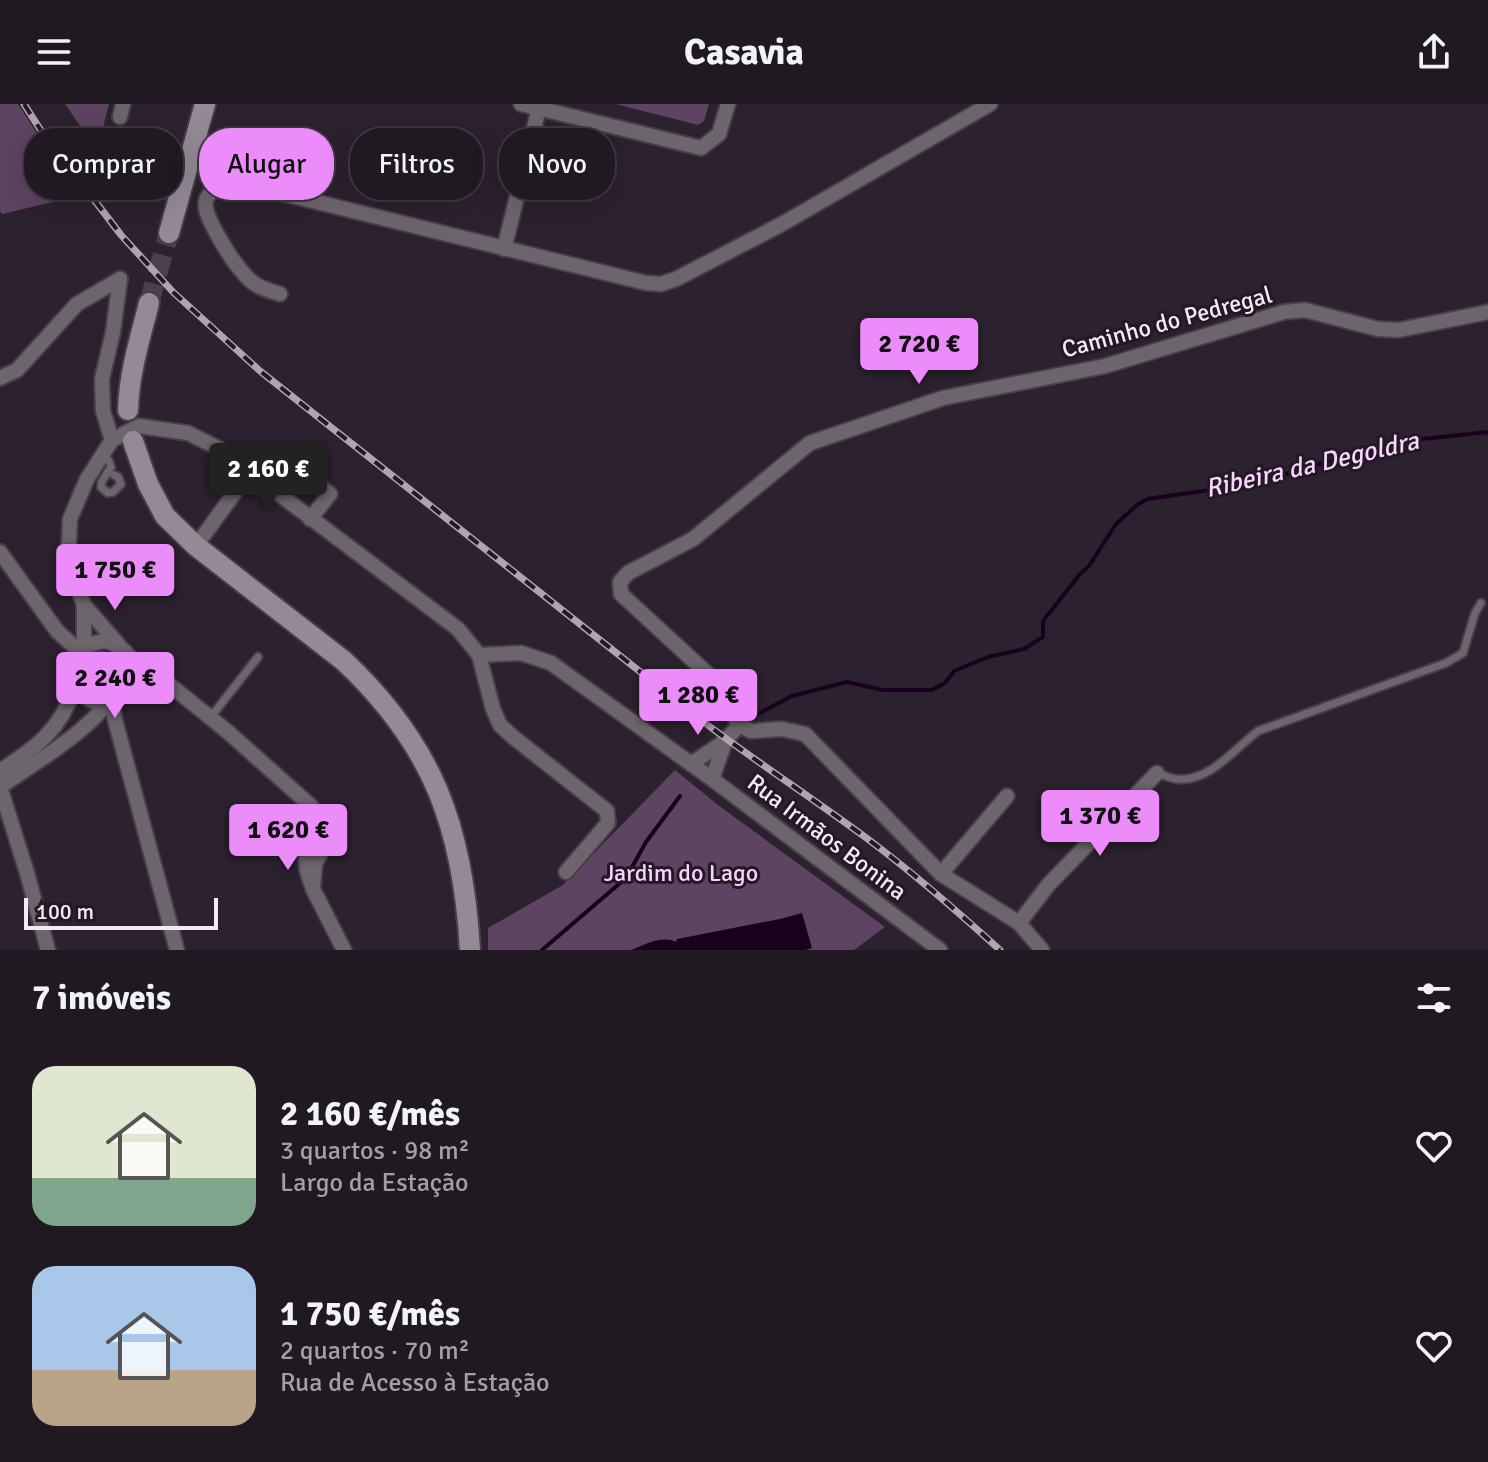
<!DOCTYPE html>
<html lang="pt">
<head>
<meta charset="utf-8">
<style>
	body { margin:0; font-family:Signika,sans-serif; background:#2d262f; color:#f1f3f6; height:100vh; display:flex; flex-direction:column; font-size:30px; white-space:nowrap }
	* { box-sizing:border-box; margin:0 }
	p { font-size:26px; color:#a2a0a5 }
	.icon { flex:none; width:44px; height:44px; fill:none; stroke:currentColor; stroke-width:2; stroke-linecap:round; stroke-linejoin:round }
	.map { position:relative; height:846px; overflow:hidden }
	.panel { display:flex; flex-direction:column; background:#211922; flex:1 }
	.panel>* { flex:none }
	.guide { position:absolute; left:24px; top:24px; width:800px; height:72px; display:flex; gap:16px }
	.scale { position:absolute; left:24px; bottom:20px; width:194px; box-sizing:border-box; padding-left:8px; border:4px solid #f3ebf4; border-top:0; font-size:22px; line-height:28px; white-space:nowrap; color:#f3ebf4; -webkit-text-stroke:6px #231824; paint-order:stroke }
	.price { position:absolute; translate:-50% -68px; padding:0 18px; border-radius:8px; background:#ec8cfb; color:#111; font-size:26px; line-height:52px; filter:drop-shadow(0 2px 4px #0008) }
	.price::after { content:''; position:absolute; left:50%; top:48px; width:24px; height:18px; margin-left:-12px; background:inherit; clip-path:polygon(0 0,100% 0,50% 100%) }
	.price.active { background:#222; color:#fff }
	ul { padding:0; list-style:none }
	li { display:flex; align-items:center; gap:24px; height:200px; padding:0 32px }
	li span { display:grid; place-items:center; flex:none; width:224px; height:160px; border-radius:24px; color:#555 }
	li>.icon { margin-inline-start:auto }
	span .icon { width:96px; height:96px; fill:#fffc; stroke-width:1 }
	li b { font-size:34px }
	h2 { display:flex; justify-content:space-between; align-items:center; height:96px; padding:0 32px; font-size:34px }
	.chip { padding:0 28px; border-radius:32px; background:#211922; box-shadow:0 8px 32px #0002,0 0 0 2px #3e3840; font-size:28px; line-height:72px }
	.chip.active { background:#ec8cfb; color:#111 }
	header { display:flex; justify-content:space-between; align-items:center; height:104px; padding:0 32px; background:#211922; font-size:36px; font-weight:700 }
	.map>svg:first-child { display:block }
	.green { fill:#5e4362 }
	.water { fill:#1a001f }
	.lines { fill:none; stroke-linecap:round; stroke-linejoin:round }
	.stream { stroke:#1a001f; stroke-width:4 }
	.secondary-tunnel { stroke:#4a3f4c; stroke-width:20; stroke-dasharray:20 10; stroke-linecap:butt }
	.lane-casing { stroke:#483d4a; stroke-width:11 }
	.street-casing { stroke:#483d4a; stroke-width:18 }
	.secondary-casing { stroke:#483d4a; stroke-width:24 }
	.lane { stroke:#6c666c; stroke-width:7 }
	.street { stroke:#6c666c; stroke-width:14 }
	.secondary { stroke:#938a95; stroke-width:20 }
	.rail-casing { stroke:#aea5af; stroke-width:7 }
	.rail { stroke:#231824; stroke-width:4; stroke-dasharray:12; stroke-linecap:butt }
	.labels { text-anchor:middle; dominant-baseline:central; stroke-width:6; stroke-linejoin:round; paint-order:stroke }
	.street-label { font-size:24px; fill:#f3ebf4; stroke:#231824 }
	.park-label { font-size:24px; fill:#f7d3fc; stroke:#231824 }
	.water-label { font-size:26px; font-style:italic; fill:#f9d6ff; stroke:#231824 }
</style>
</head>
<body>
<header><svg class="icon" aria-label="menu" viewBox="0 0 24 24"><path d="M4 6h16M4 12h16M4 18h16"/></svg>Casavia<svg class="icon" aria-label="share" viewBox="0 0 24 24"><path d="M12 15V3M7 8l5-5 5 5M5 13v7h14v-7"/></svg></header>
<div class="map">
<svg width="1488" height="846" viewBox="0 0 1488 846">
	<rect width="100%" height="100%" fill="#2c212e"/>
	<g class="green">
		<path d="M0,0H18L78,92L2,110L0,107Z"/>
		<path d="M65,0H109L97,46Z"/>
		<path d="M616,0H709L704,17L698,21Z"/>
		<circle cx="101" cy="566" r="19"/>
		<path d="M675,666L718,701L885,823L854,846H488V824L563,781Z"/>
	</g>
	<path class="water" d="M802,809L812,844L806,846H631C645,841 661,831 676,838L677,835L780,815Z"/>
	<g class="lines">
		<g class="stream">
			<path d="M752,613L792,592L847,578L883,586H932L945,579L954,567L988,553L1024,545L1043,533V517L1080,470L1089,462L1116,420L1137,401L1147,395L1253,380L1394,338L1488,328"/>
			<path d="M542,846L626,774L646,738L680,692"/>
		</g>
		<path class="secondary-tunnel" d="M149,199L169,129"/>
		<g class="lane-casing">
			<g id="lane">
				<path d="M103,350L109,357L111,363L102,377L101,383L108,389L113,388L121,380L118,373L114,371"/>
				<path d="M210,614L258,553"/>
				<path d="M1157,669C1163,671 1169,674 1176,675C1209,679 1234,645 1258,627L1446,559L1463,549L1475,509L1481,499"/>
			</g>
		</g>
		<g class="street-casing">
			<g id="street">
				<path d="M521,0L701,44L719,30L728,0"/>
				<path d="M120,13L123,0"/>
				<path d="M504,145L539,4"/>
				<path d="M280,190C271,187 258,184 251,177C239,166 229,151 221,137C200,101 194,84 244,80L646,179L661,180L676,175L782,120L990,0"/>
				<path d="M0,274L17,266L77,200L120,175"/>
				<path d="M112,336L103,307L102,275L113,228L120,175"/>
				<path d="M260,377L280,352L330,390L310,415"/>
				<path d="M196,442L249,369"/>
				<path d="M0,448L57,527L80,548"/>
				<path d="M106,537C158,553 127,613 90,596C85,593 80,588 75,584C69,557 77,540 106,537Z"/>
				<path d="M118,540L84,501L68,459L70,415L87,375L112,336L139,322L188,329L218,344L458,525L479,551L493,605L500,621L513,633L607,707L608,719L566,768"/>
				<path d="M84,544V501"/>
				<path d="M479,551L521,549L551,559L712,675L940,846"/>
				<path d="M134,571L160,573L228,628L311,702L326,728L328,736L315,760L313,785"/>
				<path d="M112,597L115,616L177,846"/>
				<path d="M739,621L710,572L621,490L620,478L628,469L693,435L810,339L943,294L1105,262L1284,208L1305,206L1378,225L1399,226L1488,208"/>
				<path d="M739,621L751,627L782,625L805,630L941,770L1019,819L1042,846"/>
				<path d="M691,660L725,637L739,621"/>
				<path d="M0,667C38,642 59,627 75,584"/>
				<path d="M712,675L725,638"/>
				<path d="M0,683L27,769L48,846"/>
				<path d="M0,683C30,662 89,627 107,598"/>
				<path d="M304,741L307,767L313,785L344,846"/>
				<path d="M310,747C303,741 302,735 306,727L316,722L326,728"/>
				<path d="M941,770L1007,692"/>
				<path d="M1019,819L1049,780L1157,669"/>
			</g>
		</g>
		<g class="secondary-casing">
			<g id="secondary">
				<path d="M169,129L205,0"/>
				<path d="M128,306C129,269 140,235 149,199"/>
				<path d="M133,337L148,380L165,412L196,442L344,557C434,642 463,724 470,846"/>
			</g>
		</g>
		<use href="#lane" class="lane"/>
		<use href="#street" class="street"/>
		<use href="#secondary" class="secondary"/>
		<g class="rail-casing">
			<path id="rail" d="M24,0L40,25L121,131L173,188L260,267L705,619C758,659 815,696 869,736C915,770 958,808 1000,846"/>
		</g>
		<use href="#rail" class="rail"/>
	</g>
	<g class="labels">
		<g class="street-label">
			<text transform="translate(1167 218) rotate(-15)">Caminho do Pedregal</text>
			<text transform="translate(827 733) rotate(37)">Rua Irmãos Bonina</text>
		</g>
		<g class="park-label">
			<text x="681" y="769">Jardim do Lago</text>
		</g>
		<g class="water-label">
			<text transform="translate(1312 361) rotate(-13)">Ribeira da Degoldra</text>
		</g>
	</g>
</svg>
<div class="scale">100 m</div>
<b class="price" style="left:919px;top:282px">2 720 €</b>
<b class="price active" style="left:268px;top:407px">2 160 €</b>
<b class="price" style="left:115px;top:508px">1 750 €</b>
<b class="price" style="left:115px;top:616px">2 240 €</b>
<b class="price" style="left:698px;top:633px">1 280 €</b>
<b class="price" style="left:1100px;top:754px">1 370 €</b>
<b class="price" style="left:288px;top:768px">1 620 €</b>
<div class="guide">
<a class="chip">Comprar</a>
<a class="chip active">Alugar</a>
<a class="chip">Filtros</a>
<a class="chip">Novo</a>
</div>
</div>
<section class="panel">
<h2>7 imóveis<svg class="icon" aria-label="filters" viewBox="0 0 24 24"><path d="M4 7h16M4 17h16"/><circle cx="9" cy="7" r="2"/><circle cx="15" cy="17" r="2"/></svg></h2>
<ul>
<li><span style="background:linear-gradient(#dfe7d0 70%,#7fa58c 0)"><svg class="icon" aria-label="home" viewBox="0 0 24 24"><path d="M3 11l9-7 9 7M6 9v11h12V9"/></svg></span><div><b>2 160 €/mês</b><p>3 quartos · 98 m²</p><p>Largo da Estação</p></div><svg class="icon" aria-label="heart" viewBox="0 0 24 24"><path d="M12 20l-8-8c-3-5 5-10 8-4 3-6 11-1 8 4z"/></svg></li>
<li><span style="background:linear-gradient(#a9c7e8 65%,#b9a48a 0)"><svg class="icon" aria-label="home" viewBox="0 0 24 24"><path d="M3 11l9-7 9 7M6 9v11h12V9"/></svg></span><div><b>1 750 €/mês</b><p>2 quartos · 70 m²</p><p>Rua de Acesso à Estação</p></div><svg class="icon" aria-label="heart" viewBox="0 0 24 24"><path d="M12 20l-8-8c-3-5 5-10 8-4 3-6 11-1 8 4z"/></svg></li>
</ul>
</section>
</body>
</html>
